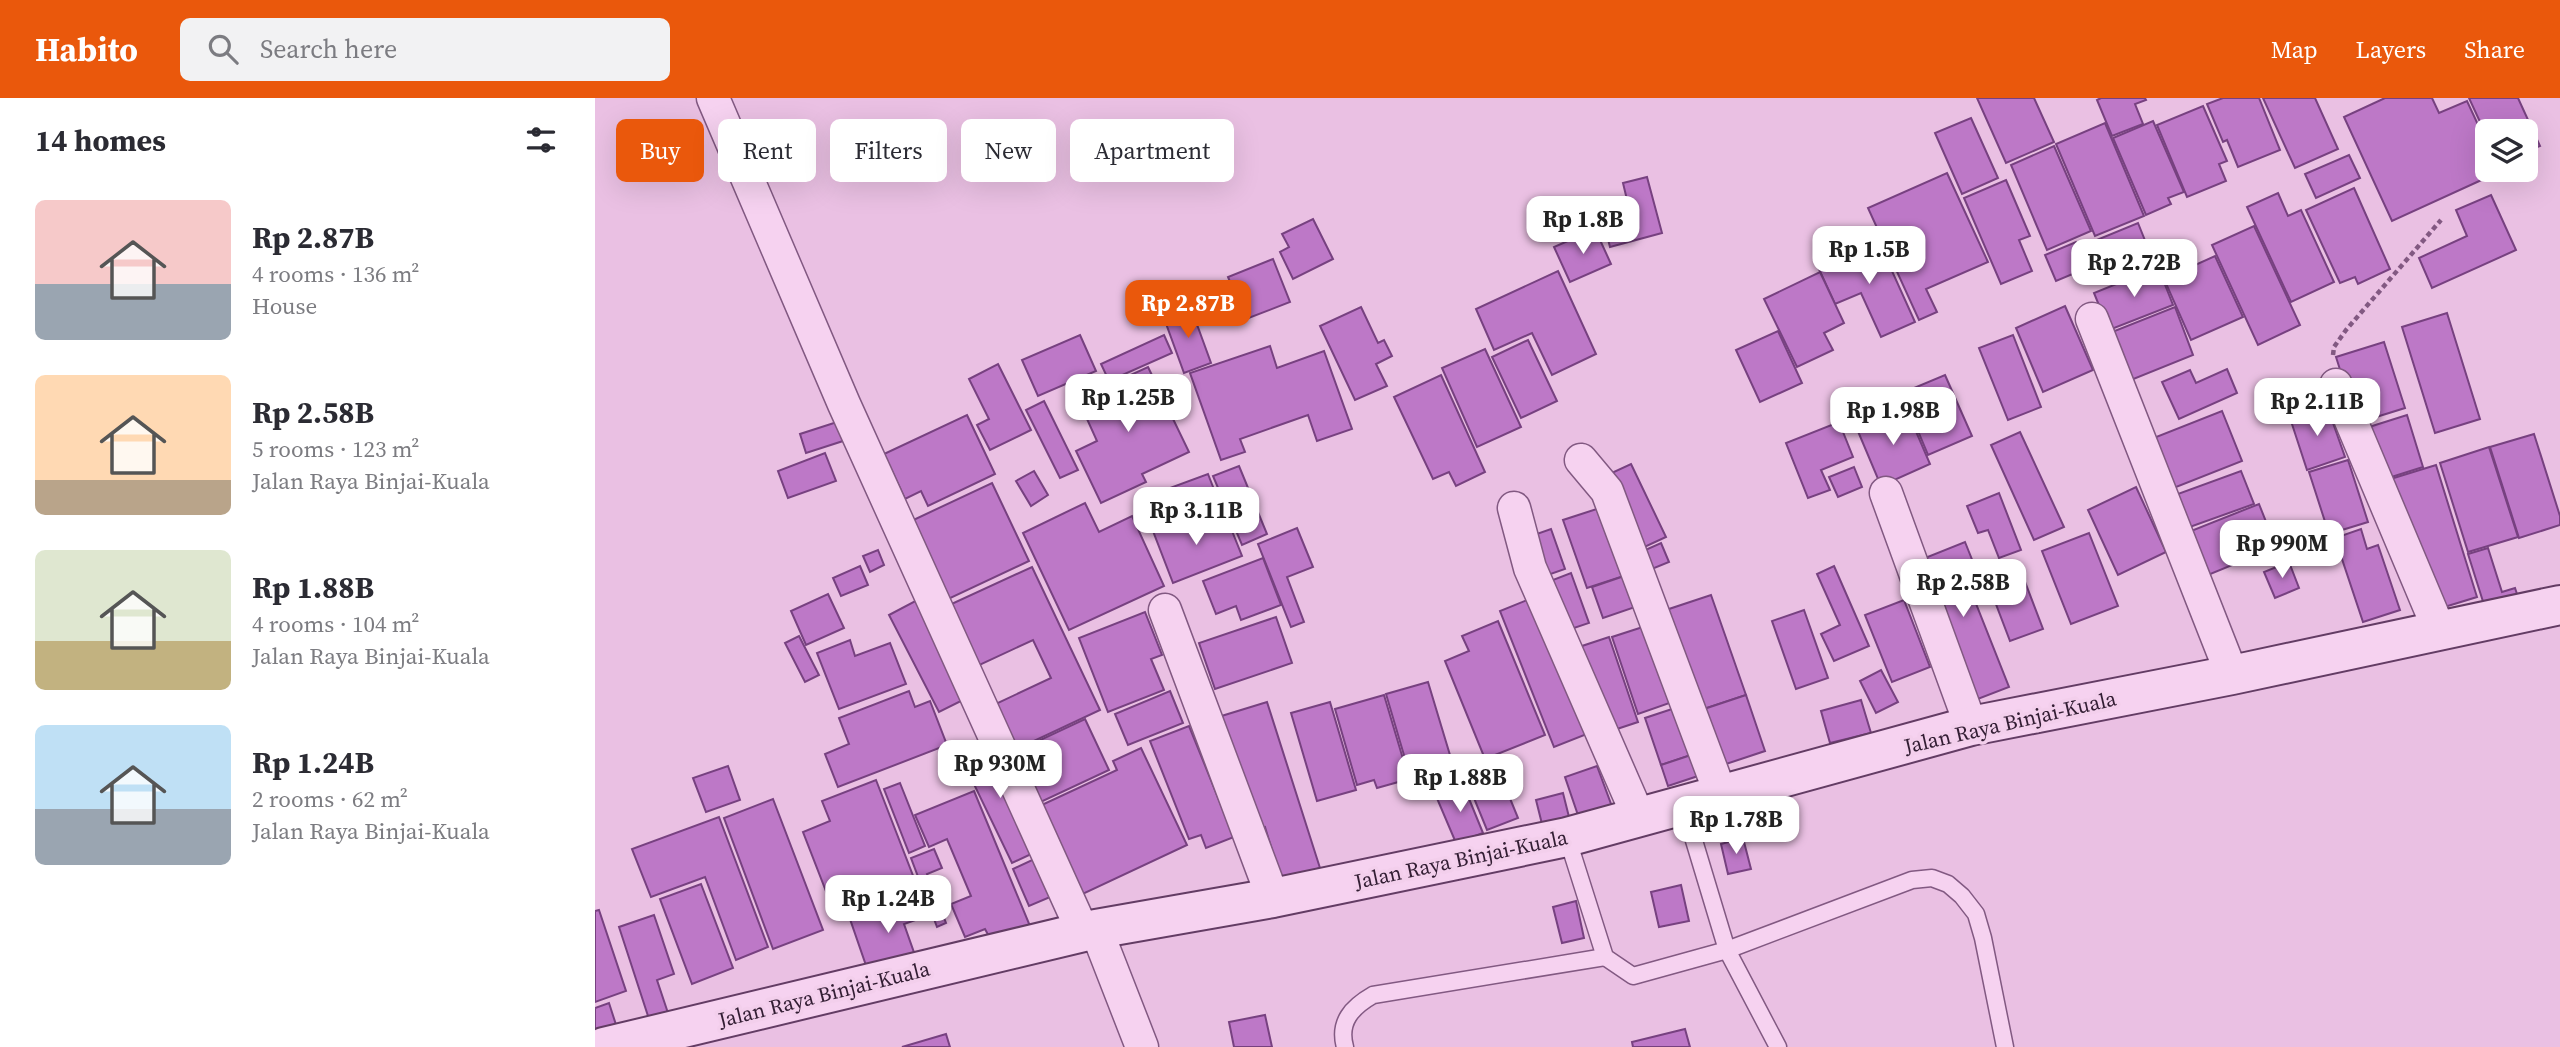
<!DOCTYPE html>
<html lang="en">
<head>
<meta charset="utf-8">
<style>
	body { margin:0; font-family:"Source Serif 4",serif; background:#f2f2f3; color:#2b2b33; height:100vh; display:flex; flex-direction:column; font-size:26px; white-space:nowrap }
	* { box-sizing:border-box; margin:0 }
	p { font-size:23px; color:#7c7c81 }
	.icon { flex:none; width:38px; height:38px; fill:none; stroke:currentColor; stroke-width:2; stroke-linecap:round; stroke-linejoin:round }
	.map { position:relative; flex:1; overflow:hidden }
	.side { display:flex; flex-direction:column; background:#fff; width:595px }
	.side>* { flex:none }
	.top-card { position:absolute; left:21px; top:21px; width:665px; height:63px; display:flex; gap:14px }
	.buttons { position:absolute; left:1880px; top:21px; display:grid; gap:14px }
	.buttons a { display:grid; place-items:center; width:63px; height:63px; border-radius:10px; background:#fff; box-shadow:0 7px 28px #0002; font-size:35px }
	.price { position:absolute; translate:-50% -60px; padding:0 16px; border-radius:14px; background:#fff; color:#222; font-size:23px; line-height:46px; filter:drop-shadow(0 2px 4px #0008) }
	.price::after { content:''; position:absolute; left:50%; top:42px; width:21px; height:16px; margin-left:-10px; background:inherit; clip-path:polygon(0 0,100% 0,50% 100%) }
	.price.active { background:#ea580c; color:#fff }
	ul { padding:0; list-style:none }
	li { display:flex; align-items:center; gap:21px; height:175px; padding:0 35px }
	li span { display:grid; place-items:center; flex:none; width:196px; height:140px; border-radius:10px; color:#555 }
	li>.icon { margin-inline-start:auto }
	span .icon { width:84px; height:84px; fill:#fffc; stroke-width:1 }
	li b { font-size:30px }
	h2 { display:flex; justify-content:space-between; align-items:center; height:84px; padding:0 35px; font-size:30px }
	.pill { padding:0 24px; border-radius:10px; background:#fff; box-shadow:0 7px 28px #0002; font-size:24px; line-height:63px }
	.pill.active { background:#ea580c; color:#fff }
	header { display:flex; align-items:center; gap:42px; box-sizing:border-box; height:98px; padding:0 35px; background:#ea580c; color:#fff }
	header strong { font-size:33px }
	nav { display:flex; gap:38px; margin-inline-start:auto; font-size:24px }
	.search { width:490px; height:63px; background:#f2f2f3; display:flex; align-items:center; gap:18px; box-sizing:border-box; padding:0 24px; border-radius:10px; color:#7c7c81; font-size:26px }
	main { display:flex; flex:1; min-height:0 }
	.map>svg:first-child { display:block }
	.building { fill:#bd78c7; stroke:#774180; stroke-width:2 }
	.lines { fill:none; stroke-linecap:round; stroke-linejoin:round }
	.lane-casing { stroke:#825982; stroke-width:19 }
	.street-casing { stroke:#825982; stroke-width:35 }
	.secondary-casing { stroke:#633c64; stroke-width:42 }
	.path { stroke:#825982; stroke-width:4.5; stroke-dasharray:5 3.5; stroke-linecap:butt }
	.lane { stroke:#f6d2f0; stroke-width:16 }
	.street { stroke:#f6d2f0; stroke-width:32 }
	.secondary { stroke:#f6d2f0; stroke-width:38 }
	.labels { text-anchor:middle; dominant-baseline:central; stroke-width:7; stroke-linejoin:round; paint-order:stroke }
	.street-label { font-size:21px; fill:#321d33; stroke:#f3cfec }
</style>
</head>
<body>
<header>
<strong>Habito</strong>
<div class="search"><svg class="icon" aria-label="search" viewBox="0 0 24 24"><circle cx="10" cy="10" r="6"/><path d="M15 15l6 6"/></svg>Search here</div>
<nav><a>Map</a><a>Layers</a><a>Share</a></nav>
</header>
<main>
<section class="side">
<h2>14 homes<svg class="icon" aria-label="filters" viewBox="0 0 24 24"><path d="M4 7h16M4 17h16"/><circle cx="9" cy="7" r="2"/><circle cx="15" cy="17" r="2"/></svg></h2>
<ul>
<li><span style="background:linear-gradient(#f6c9c9 60%,#9aa5b1 0)"><svg class="icon" aria-label="home" viewBox="0 0 24 24"><path d="M3 11l9-7 9 7M6 9v11h12V9"/></svg></span><div><b>Rp 2.87B</b><p>4 rooms · 136 m²</p><p>House</p></div></li>
<li><span style="background:linear-gradient(#ffd9b3 75%,#b9a48a 0)"><svg class="icon" aria-label="home" viewBox="0 0 24 24"><path d="M3 11l9-7 9 7M6 9v11h12V9"/></svg></span><div><b>Rp 2.58B</b><p>5 rooms · 123 m²</p><p>Jalan Raya Binjai-Kuala</p></div></li>
<li><span style="background:linear-gradient(#dfe7d0 65%,#c2b280 0)"><svg class="icon" aria-label="home" viewBox="0 0 24 24"><path d="M3 11l9-7 9 7M6 9v11h12V9"/></svg></span><div><b>Rp 1.88B</b><p>4 rooms · 104 m²</p><p>Jalan Raya Binjai-Kuala</p></div></li>
<li><span style="background:linear-gradient(#bfe0f5 60%,#9aa5b1 0)"><svg class="icon" aria-label="home" viewBox="0 0 24 24"><path d="M3 11l9-7 9 7M6 9v11h12V9"/></svg></span><div><b>Rp 1.24B</b><p>2 rooms · 62 m²</p><p>Jalan Raya Binjai-Kuala</p></div></li>
</ul>
</section>
<div class="map">
<svg width="1965" height="949" viewBox="0 0 1965 949">
	<rect width="100%" height="100%" fill="#eac0e3"/>
	<g class="building">
		<path d="M1382,0H1439L1459,44L1411,65Z"/>
		<path d="M1506,0H1550L1551,2L1540,6L1548,26L1517,38L1502,2Z"/>
		<path d="M1628,0H1664L1685,52L1643,69L1632,42L1628,44L1612,6Z"/>
		<path d="M1668,0H1720L1743,51L1700,70Z"/>
		<path d="M1790,0H1837L1844,15L1872,3L1892,46V72H1904V74L1797,123L1749,19Z"/>
		<path d="M1874,0H1923L1945,48L1930,54V33H1892V39Z"/>
		<path d="M1608,8L1632,63L1624,66L1631,83L1592,99L1562,27Z"/>
		<path d="M1376,20L1403,80L1367,96L1340,35Z"/>
		<path d="M1558,23L1589,94L1573,100L1576,106L1551,117L1518,40Z"/>
		<path d="M1510,25L1549,118L1500,138L1461,46Z"/>
		<path d="M1459,48L1496,133L1452,152L1416,67Z"/>
		<path d="M1754,57L1765,80L1721,100L1710,76Z"/>
		<path d="M1352,75L1393,164L1331,191L1342,214L1324,222L1273,110Z"/>
		<path d="M1052,79L1067,135L1015,149L1006,114L1033,106L1028,85Z"/>
		<path d="M1411,82L1435,138L1424,142L1437,173L1406,186L1369,100Z"/>
		<path d="M1759,90L1795,171L1763,186L1760,179L1745,185L1711,112Z"/>
		<path d="M1683,95L1693,118L1706,112L1739,184L1696,204L1652,109Z"/>
		<path d="M1896,97L1921,152L1837,190L1824,160L1872,138L1861,112Z"/>
		<path d="M718,121L738,161L698,181L685,154L694,149L687,136Z"/>
		<path d="M1543,125L1555,155L1500,178L1487,148Z"/>
		<path d="M1659,128L1705,227L1663,247L1617,147Z"/>
		<path d="M1000,131L1016,166L975,184L959,149Z"/>
		<path d="M1283,142L1320,224L1286,239L1266,195L1240,206L1223,169Z"/>
		<path d="M1481,144L1492,170L1461,183L1450,157Z"/>
		<path d="M1620,158L1648,219L1596,242L1569,181Z"/>
		<path d="M678,161L695,204L651,221L633,179Z"/>
		<path d="M1563,169L1578,207L1514,232L1499,195Z"/>
		<path d="M963,173L1001,256L957,277L937,235L899,252L881,211Z"/>
		<path d="M1225,174L1249,225L1229,235L1238,252L1202,269L1169,201Z"/>
		<path d="M1470,208L1498,272L1448,294L1421,230Z"/>
		<path d="M766,209L783,245L789,242L797,258L781,266L792,288L760,302L725,228Z"/>
		<path d="M1580,209L1598,257L1536,282L1517,234Z"/>
		<path d="M596,210L616,265L589,275L569,220Z"/>
		<path d="M1852,215L1885,321L1840,335L1807,229Z"/>
		<path d="M1183,233L1207,285L1165,304L1141,252Z"/>
		<path d="M485,237L501,273L443,298L427,262Z"/>
		<path d="M569,237L577,255L514,283L506,266Z"/>
		<path d="M1418,237L1446,309L1413,322L1384,250Z"/>
		<path d="M933,242L962,303L926,320L897,259Z"/>
		<path d="M1789,244L1810,310L1762,325L1741,259Z"/>
		<path d="M675,248L682,270L729,253L757,331L722,343L713,317L645,341L650,354L626,362L595,275Z"/>
		<path d="M890,251L926,329L882,349L847,270Z"/>
		<path d="M403,266L436,332L395,352L382,327L394,321L374,281Z"/>
		<path d="M553,269L594,354L547,376L551,384L506,405L481,353L502,343L483,301Z"/>
		<path d="M1632,271L1642,295L1584,321L1567,284L1595,272L1601,285Z"/>
		<path d="M846,277L890,374L861,388L854,374L838,381L799,299Z"/>
		<path d="M1350,277L1377,338L1333,357L1307,295Z"/>
		<path d="M1279,291L1290,316L1253,331L1243,305Z"/>
		<path d="M449,303L483,372L465,380L431,312Z"/>
		<path d="M1732,308L1750,359L1712,372L1695,320Z"/>
		<path d="M1311,310L1335,366L1286,388L1262,331Z"/>
		<path d="M1627,313L1647,363L1571,393L1551,343Z"/>
		<path d="M372,317L400,376L333,408L326,393L310,401L289,356Z"/>
		<path d="M1812,317L1828,369L1787,382L1771,330Z"/>
		<path d="M242,324L248,343L211,355L205,336Z"/>
		<path d="M1244,324L1258,359L1226,372L1235,392L1213,400L1191,345Z"/>
		<path d="M1425,334L1469,429L1439,442L1396,347Z"/>
		<path d="M1939,336L1965,418V427L1924,440L1895,349Z"/>
		<path d="M1894,349L1923,439L1873,454L1845,365Z"/>
		<path d="M230,355L241,383L193,400L183,373Z"/>
		<path d="M1753,362L1773,424L1734,436L1714,374Z"/>
		<path d="M1036,366L1071,439L1043,452L1008,379Z"/>
		<path d="M1841,367L1882,499L1843,511L1789,383Z"/>
		<path d="M644,368L672,436L647,447L618,378Z"/>
		<path d="M1259,369L1267,389L1243,399L1234,379Z"/>
		<path d="M439,373L453,397L436,408L421,383Z"/>
		<path d="M1646,373L1659,406L1592,430L1580,397Z"/>
		<path d="M613,376L627,412L600,423L597,414L576,423L564,394Z"/>
		<path d="M397,385L434,463L349,503L312,425Z"/>
		<path d="M1541,389L1571,454L1523,477L1493,412Z"/>
		<path d="M1404,395L1426,452L1404,460L1393,432L1383,435L1372,408Z"/>
		<path d="M490,405L504,434L537,418L569,488L474,532L428,435Z"/>
		<path d="M1664,406L1681,449L1613,477L1596,433Z"/>
		<path d="M1014,407L1038,475L992,490L968,422Z"/>
		<path d="M631,418L647,458L578,485L558,433L594,419L599,431Z"/>
		<path d="M702,430L718,469L692,479L709,524L696,529L663,446Z"/>
		<path d="M956,431L970,471L947,479L933,439Z"/>
		<path d="M1766,431L1772,451L1783,447L1805,512L1768,524L1740,440Z"/>
		<path d="M1494,435L1523,508L1476,526L1447,453Z"/>
		<path d="M1370,444L1390,494L1378,498L1414,589L1375,604L1320,464Z"/>
		<path d="M1066,445L1074,464L1047,475L1039,457Z"/>
		<path d="M1893,450L1907,494L1920,490L1924,502L1891,513L1873,456Z"/>
		<path d="M283,452L289,467L275,474L268,458Z"/>
		<path d="M668,460L686,507L646,522L641,508L621,516L608,483Z"/>
		<path d="M1694,464L1704,490L1680,500L1669,474Z"/>
		<path d="M265,468L273,487L246,498L238,480Z"/>
		<path d="M1239,468L1274,548L1239,563L1226,536L1245,527L1222,476Z"/>
		<path d="M1424,468L1448,531L1415,543L1391,480Z"/>
		<path d="M437,469L505,612L411,656L390,611L456,580L438,542L378,570L350,509Z"/>
		<path d="M976,475L994,525L967,534L950,485Z"/>
		<path d="M1038,475L1049,506L1008,520L997,489Z"/>
		<path d="M233,496L249,530L211,547L196,513Z"/>
		<path d="M1116,497L1151,597L1106,612L1071,512Z"/>
		<path d="M942,498L997,634L959,649L905,513Z"/>
		<path d="M326,500L376,598L344,614L294,517Z"/>
		<path d="M1309,502L1335,569L1297,584L1270,517Z"/>
		<path d="M1209,512L1233,580L1201,591L1177,523Z"/>
		<path d="M550,514L567,557L556,561L569,592L513,614L484,540Z"/>
		<path d="M681,519L697,565L620,591L604,545Z"/>
		<path d="M903,523L950,637L890,661L850,563L874,553L867,538Z"/>
		<path d="M1060,525L1086,601L1043,616L1017,539Z"/>
		<path d="M204,538L224,577L210,584L190,545Z"/>
		<path d="M1014,539L1043,624L1013,634L984,549Z"/>
		<path d="M255,542L260,558L295,545L311,586L244,611L222,555Z"/>
		<path d="M1286,572L1303,604L1281,615L1265,583Z"/>
		<path d="M833,584L861,677L840,683L838,674L816,681L791,596Z"/>
		<path d="M314,593L320,609L335,603L352,647L243,689L230,656L254,646L244,620Z"/>
		<path d="M575,593L588,625L533,647L520,616Z"/>
		<path d="M789,597L814,681L782,690L779,682L762,687L740,611Z"/>
		<path d="M1151,597L1170,653L1125,668L1106,612Z"/>
		<path d="M1266,602L1276,635L1235,645L1226,613Z"/>
		<path d="M672,604L725,770L686,782L670,729L656,734L620,620Z"/>
		<path d="M735,604L761,692L722,703L696,615Z"/>
		<path d="M1083,609L1099,656L1066,667L1050,620Z"/>
		<path d="M490,621L514,672L435,709L411,658Z"/>
		<path d="M594,628L639,739L611,750L606,737L594,741L555,643Z"/>
		<path d="M392,639L447,751L417,765L363,653Z"/>
		<path d="M546,650L592,747L477,801L436,712L522,672L518,663Z"/>
		<path d="M1099,656L1106,677L1073,688L1066,667Z"/>
		<path d="M133,668L145,702L111,714L98,680Z"/>
		<path d="M1002,668L1019,714L986,726L970,679Z"/>
		<path d="M903,671L923,720L892,732L872,683Z"/>
		<path d="M281,682L322,788L241,819L208,734L235,723L227,703Z"/>
		<path d="M305,685L330,748L314,755L289,691Z"/>
		<path d="M868,686L888,735L861,745L841,698Z"/>
		<path d="M379,693L435,828L397,844L390,831L370,839L356,806L376,798L352,741L334,749L320,717Z"/>
		<path d="M968,695L976,727L949,734L941,702Z"/>
		<path d="M178,701L228,832L178,851L129,720Z"/>
		<path d="M124,719L173,849L141,862L110,779L56,799L37,751Z"/>
		<path d="M1148,740L1156,771L1133,776L1126,746Z"/>
		<path d="M339,751L347,770L332,776L351,825L342,829L316,760Z"/>
		<path d="M450,756L467,794L434,808L418,771Z"/>
		<path d="M106,786L138,870L97,886L65,801Z"/>
		<path d="M1086,787L1094,823L1064,829L1056,794Z"/>
		<path d="M324,797L332,818L309,826L322,863L275,879L255,821Z"/>
		<path d="M981,803L989,840L967,845L958,809Z"/>
		<path d="M4,812L31,893L0,904V813Z"/>
		<path d="M59,817L79,876L62,882L73,915L54,921L24,829Z"/>
		<path d="M14,905L23,933L0,941V910Z"/>
		<path d="M670,917L677,949H639L634,924Z"/>
		<path d="M1090,931L1095,949H1038L1037,944Z"/>
		<path d="M351,936L355,949H307Z"/>
	</g>
	<g class="lines">
		<g class="lane-casing">
			<g id="lane">
				<path d="M1088,706L1132,852L1183,949"/>
				<path d="M972,739L1010,859L1038,878L1132,852L1317,782L1337,780L1353,786L1367,798L1381,816L1388,840L1410,949"/>
				<path d="M750,949C743,924 757,909 778,897L1010,859"/>
			</g>
		</g>
		<g class="street-casing">
			<g id="street">
				<path d="M118,0L249,306L488,834"/>
				<path d="M1497,221L1637,577"/>
				<path d="M1741,287L1845,534"/>
				<path d="M986,362L1012,393L1126,697"/>
				<path d="M1291,395L1376,628"/>
				<path d="M919,410L935,470L1044,720"/>
				<path d="M570,512L678,800"/>
				<path d="M501,831L547,949"/>
			</g>
		</g>
		<g class="secondary-casing">
			<path id="secondary" d="M9,949L501,831L678,800L972,739L1376,628L1637,577L1965,507"/>
		</g>
		<path class="path" d="M1738,257L1739,249L1751,232L1846,122"/>
		<use href="#lane" class="lane"/>
		<use href="#street" class="street"/>
		<use href="#secondary" class="secondary"/>
	</g>
	<g class="labels">
		<g class="street-label">
			<text transform="translate(1415 624) rotate(-13)">Jalan Raya Binjai-Kuala</text>
			<text transform="translate(866 761) rotate(-12)">Jalan Raya Binjai-Kuala</text>
			<text transform="translate(229 896) rotate(-14)">Jalan Raya Binjai-Kuala</text>
		</g>
	</g>
</svg>
<div class="buttons">
<a><svg class="icon" aria-label="layers" viewBox="0 0 24 24"><path d="M12 4l9 5-9 5-9-5zM3 14l9 5 9-5"/></svg></a>
</div>
<b class="price" style="left:988px;top:158px">Rp 1.8B</b>
<b class="price" style="left:1274px;top:188px">Rp 1.5B</b>
<b class="price" style="left:1539px;top:201px">Rp 2.72B</b>
<b class="price active" style="left:593px;top:242px">Rp 2.87B</b>
<b class="price" style="left:533px;top:336px">Rp 1.25B</b>
<b class="price" style="left:1722px;top:340px">Rp 2.11B</b>
<b class="price" style="left:1298px;top:349px">Rp 1.98B</b>
<b class="price" style="left:601px;top:449px">Rp 3.11B</b>
<b class="price" style="left:1687px;top:482px">Rp 990M</b>
<b class="price" style="left:1368px;top:521px">Rp 2.58B</b>
<b class="price" style="left:405px;top:702px">Rp 930M</b>
<b class="price" style="left:865px;top:716px">Rp 1.88B</b>
<b class="price" style="left:1141px;top:758px">Rp 1.78B</b>
<b class="price" style="left:293px;top:837px">Rp 1.24B</b>
<div class="top-card">
<a class="pill active">Buy</a>
<a class="pill">Rent</a>
<a class="pill">Filters</a>
<a class="pill">New</a>
<a class="pill">Apartment</a>
</div>
</div>
</main>
</body>
</html>
